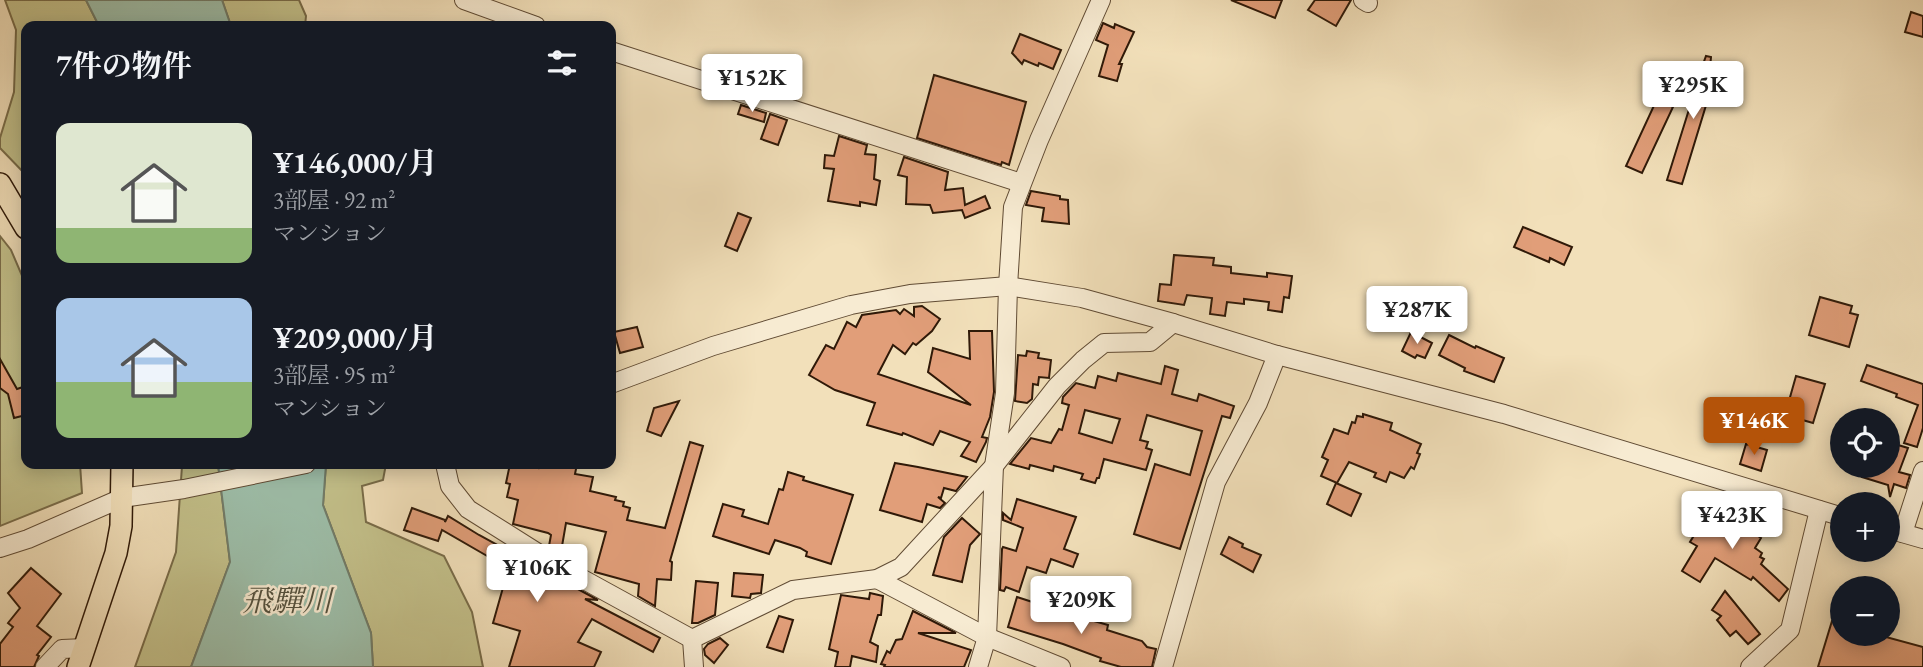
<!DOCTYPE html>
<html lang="ja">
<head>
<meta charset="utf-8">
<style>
	body { margin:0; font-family:"EB Garamond","Noto Serif JP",serif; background:#242831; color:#f1f3f6; height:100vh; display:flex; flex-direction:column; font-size:26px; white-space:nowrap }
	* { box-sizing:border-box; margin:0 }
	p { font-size:23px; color:#9ea1a6 }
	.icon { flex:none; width:38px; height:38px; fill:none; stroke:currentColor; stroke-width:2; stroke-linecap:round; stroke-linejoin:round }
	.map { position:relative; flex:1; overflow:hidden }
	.details { position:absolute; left:21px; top:21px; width:595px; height:448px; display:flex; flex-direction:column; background:#171b24; border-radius:14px; box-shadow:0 4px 18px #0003 }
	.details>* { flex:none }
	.buttons { position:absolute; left:1830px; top:408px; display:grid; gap:14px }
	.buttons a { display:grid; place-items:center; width:70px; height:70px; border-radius:50%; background:#171b24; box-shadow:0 4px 18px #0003; font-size:35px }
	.price { position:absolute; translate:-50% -60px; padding:0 16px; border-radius:7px; background:#fff; color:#222; font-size:23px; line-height:46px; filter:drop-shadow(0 2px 4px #0008) }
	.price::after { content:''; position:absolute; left:50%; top:42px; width:21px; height:16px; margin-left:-10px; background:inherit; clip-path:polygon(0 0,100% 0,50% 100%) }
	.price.on { background:#b45309; color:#fff }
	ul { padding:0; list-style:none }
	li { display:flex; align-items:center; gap:21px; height:175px; padding:0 35px }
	li span { display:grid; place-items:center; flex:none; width:196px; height:140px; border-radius:14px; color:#555 }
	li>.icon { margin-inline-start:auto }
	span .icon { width:84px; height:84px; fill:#fffc; stroke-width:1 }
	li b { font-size:30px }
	h2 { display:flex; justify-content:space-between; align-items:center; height:84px; padding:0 35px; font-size:30px }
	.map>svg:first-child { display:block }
	.green { fill:#c3c08a; stroke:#796c49; stroke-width:2 }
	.water { fill:#9dbea9; stroke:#717c69; stroke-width:2 }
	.building { fill:#e19e79; stroke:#2f1908; stroke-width:2; fill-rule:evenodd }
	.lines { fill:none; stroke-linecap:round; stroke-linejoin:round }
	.minor-casing { stroke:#604b34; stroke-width:20 }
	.major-casing { stroke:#2f1908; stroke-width:24 }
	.minor { stroke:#f7ebd2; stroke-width:18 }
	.major { stroke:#f2e0ba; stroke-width:21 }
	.labels { text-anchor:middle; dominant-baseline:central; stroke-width:5; stroke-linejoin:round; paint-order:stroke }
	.water-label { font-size:30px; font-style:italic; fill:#565340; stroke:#f7ebd2 }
</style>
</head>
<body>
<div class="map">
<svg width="1923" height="667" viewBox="0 0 1923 667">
	<rect width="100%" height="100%" fill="#f2e0ba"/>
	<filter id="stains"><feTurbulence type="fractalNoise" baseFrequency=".00286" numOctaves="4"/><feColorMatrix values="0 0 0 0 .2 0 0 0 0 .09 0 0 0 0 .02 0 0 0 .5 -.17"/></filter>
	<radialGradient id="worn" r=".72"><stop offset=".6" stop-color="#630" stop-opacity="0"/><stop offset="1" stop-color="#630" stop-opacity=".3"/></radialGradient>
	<g class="green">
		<path d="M5,0H86L99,26H26V175L0,148V138L14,92L16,30Z"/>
		<path d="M222,0H299L306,16L305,26H231Z"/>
		<path d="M0,236L11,250L26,285V464H80L82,493L0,526Z"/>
		<path d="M180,464H218L230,562L191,667H135L176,552L182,466Z"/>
		<path d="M326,464H386L383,480L362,486L366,522L444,556L472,612L483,667H373L371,633L323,505Z"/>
	</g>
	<g class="water">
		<path d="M86,0H222L231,26H99Z"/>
		<path d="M218,464H326L323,505L371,633L373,667H191L230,562Z"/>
	</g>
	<g class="building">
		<path d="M1231,0H1282L1275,18Z"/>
		<path d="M1315,0H1351L1336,26L1308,10Z"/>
		<path d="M1911,12L1923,16V37L1905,32Z"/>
		<path d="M1103,23L1114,28L1115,24L1134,32L1119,64H1122L1117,81L1099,76L1108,45L1096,40Z"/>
		<path d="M1020,34L1061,50L1053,69L1039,63L1038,66L1024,60L1022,64L1012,53Z"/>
		<path d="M1706,56L1711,57L1710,68L1718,69L1717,81L1709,80L1707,102L1682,184L1667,180L1696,87L1692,86L1694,69L1696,70V67H1702Z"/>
		<path d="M934,75L1026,102L1009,165L1002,162L1001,165L917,138Z"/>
		<path d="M1657,99L1673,107L1642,173L1626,166Z"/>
		<path d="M741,105L766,113L764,122L738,114Z"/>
		<path d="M770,114L787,120L778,145L761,139Z"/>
		<path d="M839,136L867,145L865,154L876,155L874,179L880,181L876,205L860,202V206L828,201L834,169L824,168L825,155L834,156Z"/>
		<path d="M904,157L948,172L945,190L963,188L965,205L985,196L990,208L965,218L962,210L933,213L930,205L906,204L907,177L898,175Z"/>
		<path d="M1031,191L1060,196V199L1068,200L1069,224L1042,221L1044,208L1026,205Z"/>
		<path d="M738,213L751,218L737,251L725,246Z"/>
		<path d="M1523,227L1572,247L1564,265L1550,258L1549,262L1514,247Z"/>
		<path d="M1174,255L1214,258L1213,265L1231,267V273L1267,277V273L1292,276L1289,298L1284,297L1282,312L1268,310L1269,302L1244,299V304L1227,302L1225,316L1210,314L1212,298L1187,295L1184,305L1158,301L1160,284L1171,285Z"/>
		<path d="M1820,297L1852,306L1850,313L1858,315L1849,347L1809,335Z"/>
		<path d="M922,306L940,319L932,331L916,345L913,343L905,354L893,345L878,374L971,405L928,372L933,348L970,359L969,331H992L994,392L990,417L982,437L987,438L986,442L976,462L961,456L970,442L940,431L933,445L903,433L902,435L867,425L875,403L835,390L809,375L826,345L834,349L847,322L856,327L862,315L896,310L900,314L904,309L914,316V307Z"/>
		<path d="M637,327L643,347L620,353L614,332Z"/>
		<path d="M1411,332L1432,343L1425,358L1417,355L1415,358L1402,351Z"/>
		<path d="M1449,335L1475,348L1476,346L1504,358L1494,382L1464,371L1465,368L1439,355Z"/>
		<path d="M1027,351L1039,353L1038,358L1051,360L1049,378L1039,377L1038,385L1033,384L1032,399L1027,403L1015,401L1018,355L1026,356Z"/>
		<path d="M0,359L17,389L26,386V415L14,418L8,394L0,388Z"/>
		<path d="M1867,365L1923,384V428L1917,447L1904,443L1918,405L1896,397L1897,394L1861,381Z"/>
		<path d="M1165,366L1178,370L1172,394L1197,401L1199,394L1234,406L1230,418L1222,416L1180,549L1134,534L1155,464L1190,475L1202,431L1147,415L1140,440L1148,442L1146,448L1152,450L1146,470L1104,459L1099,478H1097L1095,483L1081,479L1083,474L1054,466L1053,471L1030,465L1029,469L1010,464L1031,438L1051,443L1059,429L1062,430L1069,405L1062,403L1063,397L1076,383L1095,388L1098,376L1116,381L1118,373L1161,384ZM1085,410L1120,419L1112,443L1079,433Z"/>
		<path d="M1796,376L1825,384L1813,423L1785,415Z"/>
		<path d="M679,401L661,436L647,431L654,408Z"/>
		<path d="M1363,414L1392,423L1390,430L1421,444L1417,453L1420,454L1414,469L1411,467L1404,478L1390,472L1386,482L1374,477L1376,473L1349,462L1337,483L1321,476L1328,460L1322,457L1334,429L1348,434L1352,422L1355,423L1357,416L1363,417Z"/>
		<path d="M690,442L703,446L670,561L672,562L671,580L657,579L655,606L638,596L639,584L595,572L606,532L566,523L561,552L549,546L551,535L548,533L513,524L518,500L507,497L510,484L506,483L510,464L538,468L537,464H577L575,474L593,477L590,491L616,497L615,500L624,502L623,506L630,508L627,520L665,528Z"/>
		<path d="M1888,442L1908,448L1899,472L1910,475L1906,488L1894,484L1890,497L1888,485L1862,477L1866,466H1888Z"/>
		<path d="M1746,444L1767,450L1761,471L1740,464Z"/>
		<path d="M895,463L918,467L967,477L956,491L944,488L941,498L938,497L945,503L940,508L927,504L922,522L880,510Z"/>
		<path d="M788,472L804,477L803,480L853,495L831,564L806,556L807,552L800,548L775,540L769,554L713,536L723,504L744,510L742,516L768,524L779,489L783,490Z"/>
		<path d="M1336,483L1361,494L1351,516L1327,504Z"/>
		<path d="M1017,499L1076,517L1064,549L1078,554L1073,567L1051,559L1046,573L1027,567L1019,592L1006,587L1004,591L1000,590L1002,549L1003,547L1016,551L1023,528L1003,520V513L1011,520Z"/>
		<path d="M1725,506L1755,521L1749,530L1761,538L1755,548L1762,553L1760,557L1764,559L1761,564L1788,589L1779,601L1753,577L1751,580L1715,558L1700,582L1682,571L1697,546L1690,542L1703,521L1713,528Z"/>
		<path d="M412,508L445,520V522L448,516L479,535L598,600L585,599L660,638L653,652L592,619L578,642L601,652L594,667H509L520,631L493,623L506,577L497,571L501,564L442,530L438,541L404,530Z"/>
		<path d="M962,518L980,534L970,545L962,582L933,575L944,537Z"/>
		<path d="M1229,537L1243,544L1242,547L1261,555L1253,572L1221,554Z"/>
		<path d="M31,568L61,594L37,626L51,637L37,655L39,656L34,667H0V644L13,627L8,623L20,608L8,593Z"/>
		<path d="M734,573L763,575L761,593L751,594L750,598L732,596Z"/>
		<path d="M696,581L718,583L715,615L698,623H692Z"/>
		<path d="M1725,591L1760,634L1748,644L1736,631L1730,636L1717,620L1721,616L1712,610Z"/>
		<path d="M870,593L883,596L881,615H878L870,642L878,646L876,662L852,656L850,667H835L838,652L829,649L841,595L869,599Z"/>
		<path d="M1017,597L1054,609L1053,614L1086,624L1087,619L1108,625L1107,630L1142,641L1147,647L1156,649L1152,667H1121L1100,661L1101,658L1063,644L1008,627Z"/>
		<path d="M913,611L956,633H918L971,650L964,667H884L885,665L881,664L887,651L890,653L896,640L902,639Z"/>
		<path d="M779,616L793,620L783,652L767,647Z"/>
		<path d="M1832,621L1843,624V634H1875L1923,647V667H1818Z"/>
		<path d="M720,638L728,645L714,663L705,655L704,649L708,644Z"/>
	</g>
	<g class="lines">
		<g class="minor-casing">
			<g id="minor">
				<path d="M464,0L536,26"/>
				<path d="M1363,0L1368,3"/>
				<path d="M611,51L1021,183"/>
				<path d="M611,384L713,346L851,305L910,294L1008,286L1082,298L1173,323L1277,355L1504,414L1843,517"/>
				<path d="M445,464L450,486L468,509L557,565L692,639"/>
				<path d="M1888,529L1923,539"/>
				<path d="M1903,533L1923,471"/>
				<path d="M0,548L28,539L122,498L184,489L306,464"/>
				<path d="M877,579L987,637L1061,667"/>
				<path d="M692,639L793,590L877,579L901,567L994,466L1057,386L1083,360L1104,343L1150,342L1173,323"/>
				<path d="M692,639L694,667"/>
				<path d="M45,667L62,649L85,648"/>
				<path d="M978,667L987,637L994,466L1005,393L1008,286L1013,207L1039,140L1101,0"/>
				<path d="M1163,667L1216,482L1258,403L1277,355"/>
				<path d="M1750,667L1790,630L1819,510"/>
			</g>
		</g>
		<g class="major-casing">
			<g id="major">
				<path d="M0,184L26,228"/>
				<path d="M78,667L116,553L121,526L122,464"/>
			</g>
		</g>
		<use href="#minor" class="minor"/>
		<use href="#major" class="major"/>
	</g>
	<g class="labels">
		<g class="water-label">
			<text x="287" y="600">飛驒川</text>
		</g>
	</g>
	<rect width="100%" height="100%" filter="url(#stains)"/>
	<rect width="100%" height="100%" fill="url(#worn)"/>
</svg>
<div class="buttons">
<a><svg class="icon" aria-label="locate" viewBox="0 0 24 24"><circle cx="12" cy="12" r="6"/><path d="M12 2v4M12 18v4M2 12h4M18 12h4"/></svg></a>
<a>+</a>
<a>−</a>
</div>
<b class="price" style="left:752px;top:114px">¥152K</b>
<b class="price" style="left:1693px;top:121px">¥295K</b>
<b class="price" style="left:1417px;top:346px">¥287K</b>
<b class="price on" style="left:1754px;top:457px">¥146K</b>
<b class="price" style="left:1732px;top:551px">¥423K</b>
<b class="price" style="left:537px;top:604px">¥106K</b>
<b class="price" style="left:1081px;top:636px">¥209K</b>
<section class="details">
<h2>7件の物件<svg class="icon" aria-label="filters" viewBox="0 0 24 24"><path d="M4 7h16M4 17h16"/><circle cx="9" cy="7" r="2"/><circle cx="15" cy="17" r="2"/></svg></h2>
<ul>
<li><span style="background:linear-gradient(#dfe7d0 75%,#8fb573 0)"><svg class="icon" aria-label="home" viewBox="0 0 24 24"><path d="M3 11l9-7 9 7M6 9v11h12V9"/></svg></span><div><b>¥146,000/月</b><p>3部屋 · 92 m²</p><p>マンション</p></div></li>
<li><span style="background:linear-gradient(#a9c7e8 60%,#8fb573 0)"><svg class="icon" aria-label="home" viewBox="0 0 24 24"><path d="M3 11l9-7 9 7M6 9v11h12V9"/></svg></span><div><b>¥209,000/月</b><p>3部屋 · 95 m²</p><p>マンション</p></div></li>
</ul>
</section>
</div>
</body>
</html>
